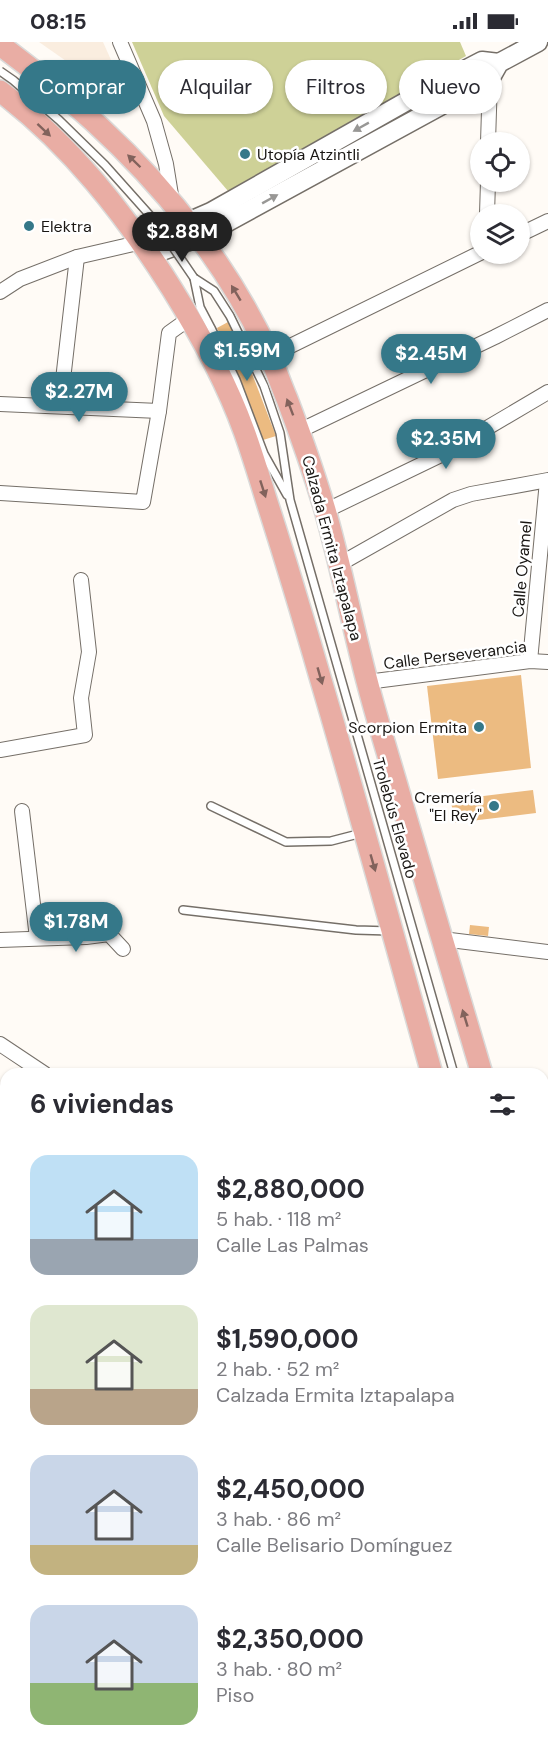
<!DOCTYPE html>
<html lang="es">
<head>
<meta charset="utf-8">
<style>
	body { margin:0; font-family:"DM Sans",sans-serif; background:#f2f2f3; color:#2b2b33; height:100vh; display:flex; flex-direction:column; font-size:22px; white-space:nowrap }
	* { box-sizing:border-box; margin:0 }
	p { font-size:20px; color:#7c7c81 }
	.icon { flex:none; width:33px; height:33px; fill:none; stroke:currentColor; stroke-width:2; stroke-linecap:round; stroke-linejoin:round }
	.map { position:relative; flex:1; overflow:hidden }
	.details { position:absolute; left:0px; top:1026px; width:549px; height:684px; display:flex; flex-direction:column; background:#fff; border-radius:18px 18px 0 0; box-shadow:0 2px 4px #0004 }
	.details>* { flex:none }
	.hud { position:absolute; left:18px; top:18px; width:513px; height:54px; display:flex; gap:12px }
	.buttons { position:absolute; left:470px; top:90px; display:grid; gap:12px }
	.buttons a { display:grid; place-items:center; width:60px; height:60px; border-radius:50%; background:#fff; box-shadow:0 2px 4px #0004; font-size:30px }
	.price { position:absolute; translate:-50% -51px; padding:0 14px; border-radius:21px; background:#357889; color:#fff; font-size:20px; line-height:39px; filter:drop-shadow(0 2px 3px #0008) }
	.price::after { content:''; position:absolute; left:50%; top:36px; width:18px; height:14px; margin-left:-9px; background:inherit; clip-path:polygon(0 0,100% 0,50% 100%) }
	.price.active { background:#222; color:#fff }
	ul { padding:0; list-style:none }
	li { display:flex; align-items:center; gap:18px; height:150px; padding:0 30px }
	li span { display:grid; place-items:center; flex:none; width:168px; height:120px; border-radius:18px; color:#555 }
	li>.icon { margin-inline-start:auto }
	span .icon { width:72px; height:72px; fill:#fffc; stroke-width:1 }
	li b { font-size:26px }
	h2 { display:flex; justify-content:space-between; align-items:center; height:72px; padding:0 30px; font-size:26px }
	.chip { padding:0 21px; border-radius:27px; background:#fff; box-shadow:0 2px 4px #0004; font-size:21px; line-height:54px }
	.chip.active { background:#357889; color:#fff }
	.status { display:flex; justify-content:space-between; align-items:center; height:42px; padding:0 30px; background:#fff; direction:ltr }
	.status svg { height:16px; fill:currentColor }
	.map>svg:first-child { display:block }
	.built { fill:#faeddf }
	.green { fill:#ced197 }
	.building { fill:#ecbb81 }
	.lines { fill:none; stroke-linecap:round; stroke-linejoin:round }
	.lane-casing { stroke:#756f68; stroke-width:10 }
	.street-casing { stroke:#756f68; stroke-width:16 }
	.secondary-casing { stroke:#756f68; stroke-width:21 }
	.primary-casing { stroke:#dadad9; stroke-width:24 }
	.lane { stroke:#fff; stroke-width:7 }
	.street { stroke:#fff; stroke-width:14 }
	.secondary { stroke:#fff; stroke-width:18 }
	.primary { stroke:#e9ada4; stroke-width:21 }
	.lane-bridge-casing { stroke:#756f68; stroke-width:10; stroke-linecap:butt }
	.lane-bridge { stroke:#fff; stroke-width:7 }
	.oneway { fill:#989795 }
	.oneway2 { fill:#82625c }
	.poi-dot { fill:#357889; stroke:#fff; stroke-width:2 }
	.labels { text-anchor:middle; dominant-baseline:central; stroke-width:5; stroke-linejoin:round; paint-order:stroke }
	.poi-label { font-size:16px; fill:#1a1714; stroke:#fff; text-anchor:start }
	.street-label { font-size:16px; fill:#1a1714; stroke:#fff }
</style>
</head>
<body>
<div class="status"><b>08:15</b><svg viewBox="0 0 49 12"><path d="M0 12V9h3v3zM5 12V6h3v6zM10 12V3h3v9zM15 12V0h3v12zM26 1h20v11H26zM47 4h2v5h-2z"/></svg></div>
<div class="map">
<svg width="548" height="1710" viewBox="0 0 548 1710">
	<rect width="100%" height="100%" fill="#fffbf6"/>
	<g class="built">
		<path d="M39,0H103L132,65Z"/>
		<path d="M543,1506L548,1523V1710L125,1709V1704H543Z"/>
	</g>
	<g class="green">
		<path d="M132,0H460L466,14L228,149L164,74Z"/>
		<path d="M548,1602V1687L543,1689V1603Z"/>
	</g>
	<g class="building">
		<path d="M228,280L251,329L276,394L263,398L239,334L217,286Z"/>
		<path d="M521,633L531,726L438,737L427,644Z"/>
		<path d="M533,748L536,771L454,781L451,758Z"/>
		<path d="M470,883L489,885L488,894L469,892Z"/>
		<path d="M493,1704H534L537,1710H496Z"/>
	</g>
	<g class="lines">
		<g class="lane-casing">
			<g id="lane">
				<path d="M194,236L214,249L230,274L264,344L280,391L290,458L454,1032"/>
				<path d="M194,236L200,265L211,286L236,338L264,412L287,453"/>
				<path d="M211,764L286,800L331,799L362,791"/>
				<path d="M183,868L356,888L390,889"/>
				<path d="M543,1305L548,1323"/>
				<path d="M543,1368L548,1378"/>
				<path d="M269,1704L271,1710"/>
			</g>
		</g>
		<g class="street-casing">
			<g id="street">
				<path d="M120,0L154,79L166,122L172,159"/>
				<path d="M487,30L490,37L488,100"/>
				<path d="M487,172L488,140"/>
				<path d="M519,193L548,179"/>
				<path d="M0,250L20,237L77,215L142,200"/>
				<path d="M270,314L480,211"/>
				<path d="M0,362L159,369"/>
				<path d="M60,364L77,215"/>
				<path d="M299,389L495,295L548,268"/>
				<path d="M0,451L143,460L159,369L169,291L190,276"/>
				<path d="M325,469L443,412L548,350"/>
				<path d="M338,523L453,458L471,452L548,438"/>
				<path d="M530,619L547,439"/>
				<path d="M367,640L530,619L548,620"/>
				<path d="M0,708L85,693L81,656L89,610L81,538"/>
				<path d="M22,769L37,896"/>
				<path d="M442,897L548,910"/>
				<path d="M0,898L86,895L109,892L123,907"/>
				<path d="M0,1002L45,1032"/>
				<path d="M0,1054L6,1055"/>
				<path d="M543,1136L548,1137"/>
				<path d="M0,1184H6"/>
				<path d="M0,1281H6"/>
				<path d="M0,1318L6,1319"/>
				<path d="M102,1710V1704"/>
			</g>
		</g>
		<g class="secondary-casing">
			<g id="secondary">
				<path d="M142,200L211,170L430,46L482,19L499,21"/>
				<path d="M151,213L200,195L462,52L490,37L499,21L538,0"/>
			</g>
		</g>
		<g class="primary-casing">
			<g id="primary">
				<path d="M0,3C111,84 212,187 270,314C276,328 281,343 287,357C301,394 314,431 325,468C341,524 352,582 367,639C378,682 392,725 404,768C430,856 456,944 482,1032"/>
				<path d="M0,49C71,103 125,172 172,247C200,292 226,339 244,389C252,411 259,434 266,457C285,516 303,576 320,635C359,767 395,900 432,1032"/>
				<path d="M543,1236L548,1255"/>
				<path d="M543,1434L548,1452"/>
			</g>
		</g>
		<use href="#lane" class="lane"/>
		<use href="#street" class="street"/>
		<use href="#secondary" class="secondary"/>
		<use href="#primary" class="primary"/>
		<g class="lane-bridge-casing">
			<path id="lane-bridge" d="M0,29L13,38L59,78L105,123L155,179L194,236"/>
		</g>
		<use href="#lane-bridge" class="lane-bridge"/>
	</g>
	<defs><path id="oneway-solid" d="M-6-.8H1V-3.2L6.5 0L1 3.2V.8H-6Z" transform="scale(1.5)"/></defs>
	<g class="oneway">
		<use href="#oneway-solid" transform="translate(361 85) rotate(151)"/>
		<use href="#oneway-solid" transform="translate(270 157) rotate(-29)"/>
	</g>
	<g class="oneway2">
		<use href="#oneway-solid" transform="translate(44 88) rotate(43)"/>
		<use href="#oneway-solid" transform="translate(134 119) rotate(-136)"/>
		<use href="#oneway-solid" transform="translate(236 251) rotate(-121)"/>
		<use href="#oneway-solid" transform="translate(290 365) rotate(-111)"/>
		<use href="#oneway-solid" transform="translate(263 447) rotate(72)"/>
		<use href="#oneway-solid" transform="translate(320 634) rotate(74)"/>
		<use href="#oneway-solid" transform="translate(373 821) rotate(74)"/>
		<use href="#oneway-solid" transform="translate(465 976) rotate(-107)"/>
	</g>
	<g class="poi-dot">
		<circle cx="245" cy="112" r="6"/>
		<circle cx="29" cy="184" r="6"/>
		<circle cx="479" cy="685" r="6"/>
		<circle cx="494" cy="764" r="6"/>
	</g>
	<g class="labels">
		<g class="poi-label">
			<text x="257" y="112">Utopía Atzintli</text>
			<text x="41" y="184">Elektra</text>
			<text x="467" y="685" text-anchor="end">Scorpion Ermita</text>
			<text x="482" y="755" text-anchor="end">Cremería<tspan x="482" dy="18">"El Rey"</tspan></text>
		</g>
		<g class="street-label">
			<text transform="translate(332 506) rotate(75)">Calzada Ermita Iztapalapa</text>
			<text transform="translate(522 527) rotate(-85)">Calle Oyamel</text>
			<text transform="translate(455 613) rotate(-7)">Calle Perseverancia</text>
			<text transform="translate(395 776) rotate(74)">Trolebús Elevado</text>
		</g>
	</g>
</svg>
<div class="buttons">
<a><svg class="icon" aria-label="locate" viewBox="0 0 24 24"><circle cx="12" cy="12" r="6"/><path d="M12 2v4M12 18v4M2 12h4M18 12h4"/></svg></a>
<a><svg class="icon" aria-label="layers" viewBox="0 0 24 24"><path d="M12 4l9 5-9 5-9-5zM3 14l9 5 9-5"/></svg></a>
</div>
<b class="price active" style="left:182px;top:221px">$2.88M</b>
<b class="price" style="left:247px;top:340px">$1.59M</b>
<b class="price" style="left:431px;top:343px">$2.45M</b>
<b class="price" style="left:79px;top:381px">$2.27M</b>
<b class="price" style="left:446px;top:428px">$2.35M</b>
<b class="price" style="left:76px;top:911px">$1.78M</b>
<div class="hud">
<a class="chip active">Comprar</a>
<a class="chip">Alquilar</a>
<a class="chip">Filtros</a>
<a class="chip">Nuevo</a>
</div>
<section class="details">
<h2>6 viviendas<svg class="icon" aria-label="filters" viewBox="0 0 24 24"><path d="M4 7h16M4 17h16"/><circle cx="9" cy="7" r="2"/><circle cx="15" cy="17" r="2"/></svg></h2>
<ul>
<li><span style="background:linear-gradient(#bfe0f5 70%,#9aa5b1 0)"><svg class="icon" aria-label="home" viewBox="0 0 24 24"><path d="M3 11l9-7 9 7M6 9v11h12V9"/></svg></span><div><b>$2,880,000</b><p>5 hab. · 118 m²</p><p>Calle Las Palmas</p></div></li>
<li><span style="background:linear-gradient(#dfe7d0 70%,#b9a48a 0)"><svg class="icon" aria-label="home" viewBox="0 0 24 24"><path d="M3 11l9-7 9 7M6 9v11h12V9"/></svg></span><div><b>$1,590,000</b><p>2 hab. · 52 m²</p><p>Calzada Ermita Iztapalapa</p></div></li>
<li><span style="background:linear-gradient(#c9d6e8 75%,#c2b280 0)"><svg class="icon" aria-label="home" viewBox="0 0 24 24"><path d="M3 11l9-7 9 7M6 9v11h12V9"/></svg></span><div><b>$2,450,000</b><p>3 hab. · 86 m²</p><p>Calle Belisario Domínguez</p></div></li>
<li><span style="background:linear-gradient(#c9d6e8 65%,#8fb573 0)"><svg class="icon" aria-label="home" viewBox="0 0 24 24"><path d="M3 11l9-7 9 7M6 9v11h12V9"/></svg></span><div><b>$2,350,000</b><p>3 hab. · 80 m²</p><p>Piso</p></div></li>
</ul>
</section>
</div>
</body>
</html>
